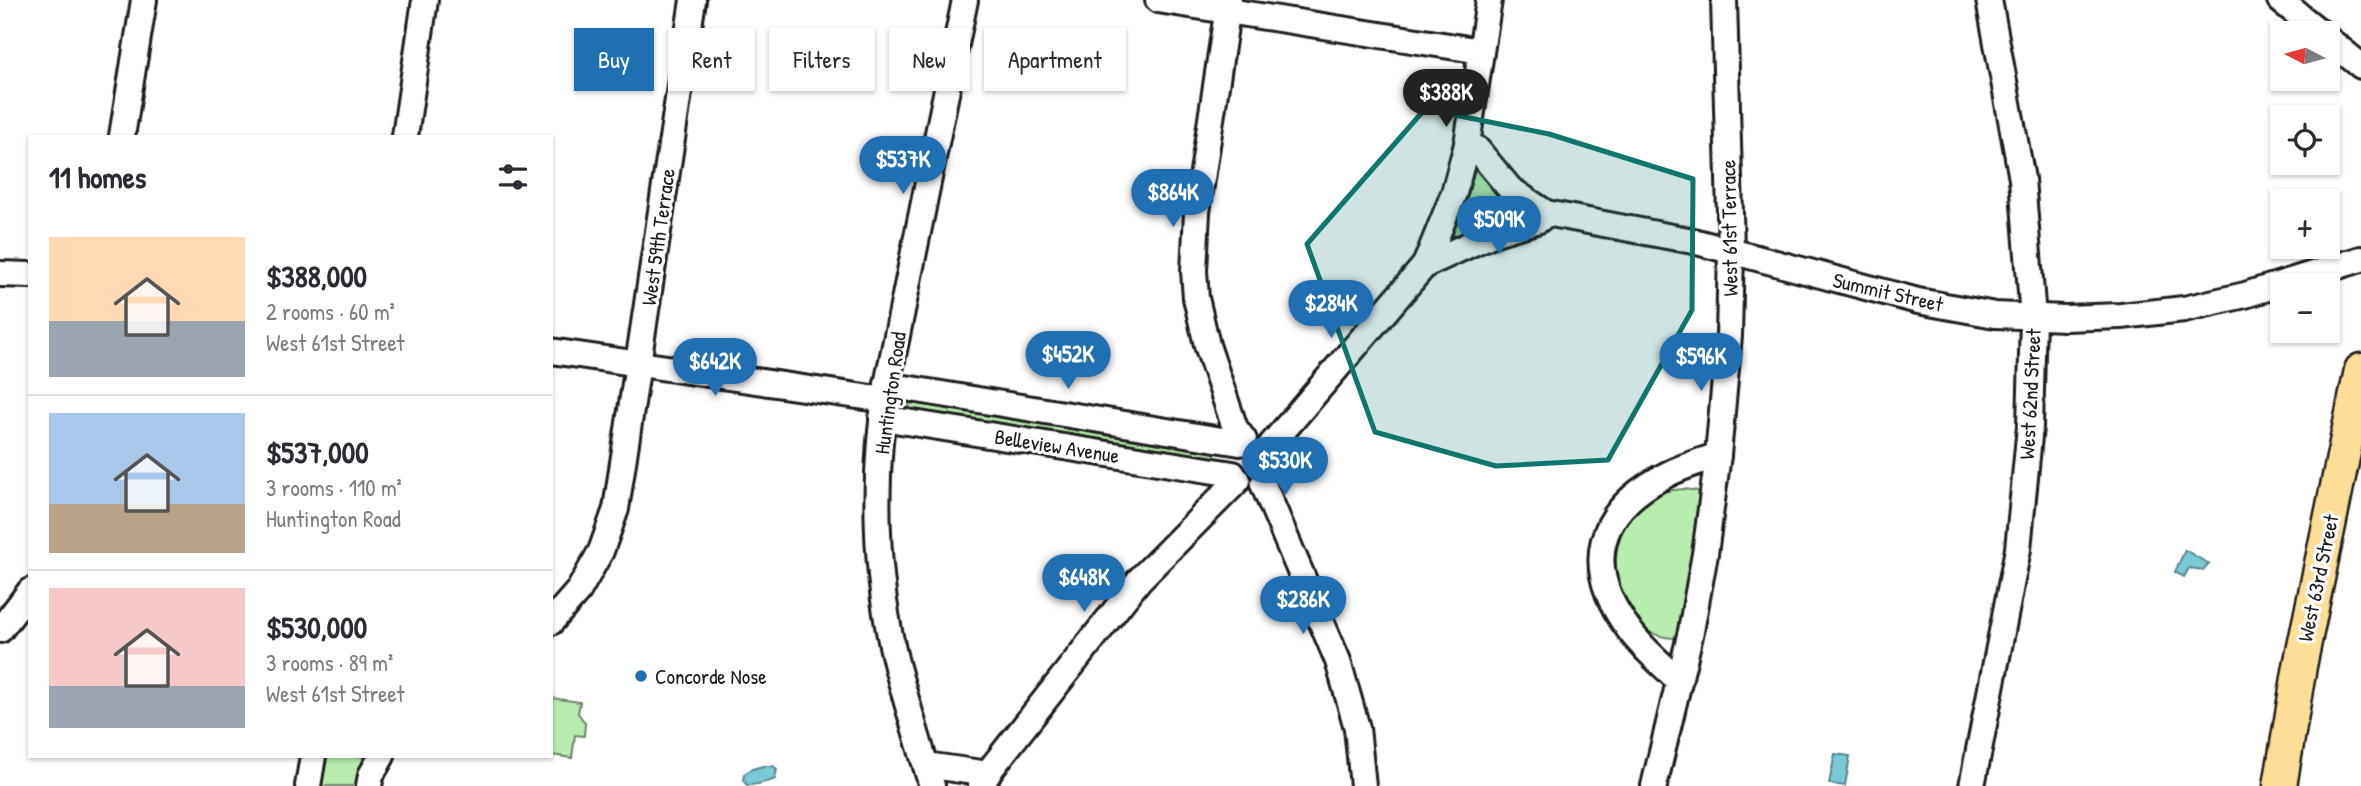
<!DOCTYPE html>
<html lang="en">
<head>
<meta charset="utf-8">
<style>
	body { margin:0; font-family:"Patrick Hand",sans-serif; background:#f2f2f3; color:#2b2b33; height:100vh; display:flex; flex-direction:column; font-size:26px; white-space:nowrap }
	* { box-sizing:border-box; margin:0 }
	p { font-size:23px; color:#7c7c81 }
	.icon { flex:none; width:38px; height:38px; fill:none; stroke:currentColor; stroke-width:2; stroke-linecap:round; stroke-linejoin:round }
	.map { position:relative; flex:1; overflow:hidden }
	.drawer { position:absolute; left:28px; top:135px; width:525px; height:623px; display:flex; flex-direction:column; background:#fff; border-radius:0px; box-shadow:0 2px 5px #0004 }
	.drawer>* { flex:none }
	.top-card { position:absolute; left:574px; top:28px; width:665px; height:63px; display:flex; gap:14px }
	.needle { width:46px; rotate:276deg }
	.buttons { position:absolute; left:2270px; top:21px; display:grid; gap:14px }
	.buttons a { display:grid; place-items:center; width:70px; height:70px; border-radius:0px; background:#fff; box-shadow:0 2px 5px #0004; font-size:35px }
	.price { position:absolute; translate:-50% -60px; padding:0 16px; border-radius:24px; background:#1f6fb2; color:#fff; font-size:23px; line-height:46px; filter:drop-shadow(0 2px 4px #0008) }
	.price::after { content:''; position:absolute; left:50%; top:42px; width:21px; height:16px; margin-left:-10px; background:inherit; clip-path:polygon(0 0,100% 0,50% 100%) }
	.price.on { background:#222; color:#fff }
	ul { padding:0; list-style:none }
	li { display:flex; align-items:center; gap:21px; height:175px; padding:0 21px }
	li+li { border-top:2px solid #e1e1e2 }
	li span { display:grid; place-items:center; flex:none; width:196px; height:140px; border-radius:0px; color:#555 }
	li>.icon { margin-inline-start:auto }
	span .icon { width:84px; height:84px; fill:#fffc; stroke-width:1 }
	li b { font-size:30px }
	h2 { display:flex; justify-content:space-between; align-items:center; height:84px; padding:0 21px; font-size:30px }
	.chip { padding:0 24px; border-radius:0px; background:#fff; box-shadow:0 2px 5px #0004; font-size:24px; line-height:63px }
	.chip.on { background:#1f6fb2; color:#fff }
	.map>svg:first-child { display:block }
	.green { fill:#b8edaf; stroke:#6a8466; stroke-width:2 }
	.water { fill:#7ac9d6; stroke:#54848c; stroke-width:2 }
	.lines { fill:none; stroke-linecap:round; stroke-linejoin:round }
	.minor-casing { stroke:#1c1c1c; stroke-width:30 }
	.major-casing { stroke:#1c1c1c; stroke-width:37 }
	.minor { stroke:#fff; stroke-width:24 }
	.major { stroke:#fdde96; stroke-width:32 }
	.marked { fill:#0f766e; fill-opacity:0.2; stroke:#0f766e; stroke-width:5; stroke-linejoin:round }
	.poi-dot { fill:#1f6fb2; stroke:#fff; stroke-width:2.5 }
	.labels { text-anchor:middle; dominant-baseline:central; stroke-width:6; stroke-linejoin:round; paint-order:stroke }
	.street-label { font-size:21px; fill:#1c1c1c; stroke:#fff }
	.poi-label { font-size:21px; fill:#1c1c1c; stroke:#fff; text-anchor:start }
</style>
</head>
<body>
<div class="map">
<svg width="2361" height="786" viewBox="0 0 2361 786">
	<rect width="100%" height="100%" fill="#fff"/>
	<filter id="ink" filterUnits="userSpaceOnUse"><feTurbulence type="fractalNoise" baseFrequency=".0143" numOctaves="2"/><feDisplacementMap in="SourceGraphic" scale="14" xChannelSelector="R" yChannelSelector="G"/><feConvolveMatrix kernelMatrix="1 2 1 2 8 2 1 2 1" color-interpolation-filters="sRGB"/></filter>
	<g filter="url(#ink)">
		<g class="green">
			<path d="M1478,169L1482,171L1499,193L1521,215L1459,238L1454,236L1453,229L1465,204L1473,170Z"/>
			<path d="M910,401L1215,451L1214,461L908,411Z"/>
			<path d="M1685,489L1697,491L1703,496L1682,634L1677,638C1609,639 1595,532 1649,498C1660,491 1673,490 1685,489Z"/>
			<path d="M551,698L580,702L578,713L585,723L584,736L575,735L572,758L551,755Z"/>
			<path d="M324,756H361L363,759L358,786H319Z"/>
		</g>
		<g class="water">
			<path d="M2185,550L2209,564L2204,570L2189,568L2184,577L2175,572Z"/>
			<path d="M1835,754L1850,756L1845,786L1829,784Z"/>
			<path d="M763,766H773L777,769L775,779C772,781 751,786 747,785L743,780L744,774L752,769Z"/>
		</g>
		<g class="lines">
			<g class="minor-casing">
				<g id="minor">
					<path d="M1158,0L1481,51"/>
					<path d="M1229,0L1197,212L1194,271L1196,298L1207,345L1235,428L1244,440"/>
					<path d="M2280,0L2321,33"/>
					<path d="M2328,39L2361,66"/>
					<path d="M122,136L144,0"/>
					<path d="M405,136L425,0"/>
					<path d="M1467,144L1477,149L1510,189L1546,213L1693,241L1918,301L1995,315L2065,318L2121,316L2184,309L2245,295L2361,259"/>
					<path d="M1425,265L1495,233L1539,220L1546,213"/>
					<path d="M0,274L30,275"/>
					<path d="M551,351L885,400"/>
					<path d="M887,385L1240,443"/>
					<path d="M882,418L1233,474"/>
					<path d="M1271,445L1425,265L1454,193L1467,144L1489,0"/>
					<path d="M1263,484L1338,661L1357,728L1363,786"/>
					<path d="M551,622L579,590L601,551L616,509L693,0"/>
					<path d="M0,630L30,591"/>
					<path d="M1679,681C1663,665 1643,649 1630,631C1581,566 1596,510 1668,474C1684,466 1702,461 1718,455"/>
					<path d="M926,765L988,774"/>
					<path d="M308,786L313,756"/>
					<path d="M369,786L371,775L382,756"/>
					<path d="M932,786C920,747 908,707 897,667C874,576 872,477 887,385L965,0"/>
					<path d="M981,786L990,770L1139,580L1238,480"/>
					<path d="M1654,786L1691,631L1705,554L1718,455L1729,336L1731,250L1724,0"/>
					<path d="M1972,786L2018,549L2030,426L2033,318L2022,179L1989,0"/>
				</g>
			</g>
			<g class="major-casing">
				<path id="major" d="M2280,786L2300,666L2361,370"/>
			</g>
			<use href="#minor" class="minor"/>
			<use href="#major" class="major"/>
		</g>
	</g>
	<path class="marked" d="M1425,109L1549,134L1693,179L1692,310L1608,460L1496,466L1375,432L1307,244Z"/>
	<circle class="poi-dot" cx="641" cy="676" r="7"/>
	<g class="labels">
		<g class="street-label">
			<text transform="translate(1729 228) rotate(-91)">West 61st Terrace</text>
			<text transform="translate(658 237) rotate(-82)">West 59th Terrace</text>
			<text transform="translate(1888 292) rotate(13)">Summit Street</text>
			<text transform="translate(890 393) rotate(-82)">Huntington Road</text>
			<text transform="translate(2030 394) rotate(-87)">West 62nd Street</text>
			<text transform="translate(1057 446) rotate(9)">Belleview Avenue</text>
			<text transform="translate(2318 578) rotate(-78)">West 63rd Street</text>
		</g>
		<g class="poi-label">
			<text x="655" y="676">Concorde Nose</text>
		</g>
	</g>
</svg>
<div class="buttons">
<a><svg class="needle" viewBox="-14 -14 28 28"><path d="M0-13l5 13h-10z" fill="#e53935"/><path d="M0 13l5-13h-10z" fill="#7c7c81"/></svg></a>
<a><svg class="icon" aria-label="locate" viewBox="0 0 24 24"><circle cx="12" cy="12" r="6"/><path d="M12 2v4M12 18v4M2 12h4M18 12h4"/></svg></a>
<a>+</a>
<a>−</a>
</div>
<b class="price on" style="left:1446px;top:129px">$388K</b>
<b class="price" style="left:903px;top:196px">$537K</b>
<b class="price" style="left:1173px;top:229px">$864K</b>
<b class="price" style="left:1499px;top:256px">$509K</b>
<b class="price" style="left:1331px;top:340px">$284K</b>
<b class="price" style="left:1068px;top:391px">$452K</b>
<b class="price" style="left:1701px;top:393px">$596K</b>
<b class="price" style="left:715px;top:398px">$642K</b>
<b class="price" style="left:1285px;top:497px">$530K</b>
<b class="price" style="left:1084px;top:614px">$648K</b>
<b class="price" style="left:1303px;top:636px">$286K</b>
<div class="top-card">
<a class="chip on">Buy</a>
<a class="chip">Rent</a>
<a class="chip">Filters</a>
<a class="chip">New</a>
<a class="chip">Apartment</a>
</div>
<section class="drawer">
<h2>11 homes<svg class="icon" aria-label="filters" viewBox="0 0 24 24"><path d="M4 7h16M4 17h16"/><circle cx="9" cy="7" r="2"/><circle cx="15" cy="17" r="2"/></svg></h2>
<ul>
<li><span style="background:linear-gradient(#ffd9b3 60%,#9aa5b1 0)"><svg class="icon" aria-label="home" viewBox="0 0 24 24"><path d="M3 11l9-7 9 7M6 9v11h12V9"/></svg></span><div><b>$388,000</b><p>2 rooms · 60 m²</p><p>West 61st Street</p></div></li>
<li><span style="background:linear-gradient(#a9c7e8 65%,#b9a48a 0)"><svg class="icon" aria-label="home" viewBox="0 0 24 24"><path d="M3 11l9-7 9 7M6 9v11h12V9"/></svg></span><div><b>$537,000</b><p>3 rooms · 110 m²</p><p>Huntington Road</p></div></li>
<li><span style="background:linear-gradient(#f6c9c9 70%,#9aa5b1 0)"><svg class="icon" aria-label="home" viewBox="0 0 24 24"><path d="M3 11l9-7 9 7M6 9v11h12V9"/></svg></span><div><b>$530,000</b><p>3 rooms · 89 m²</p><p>West 61st Street</p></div></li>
</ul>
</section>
</div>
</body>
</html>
